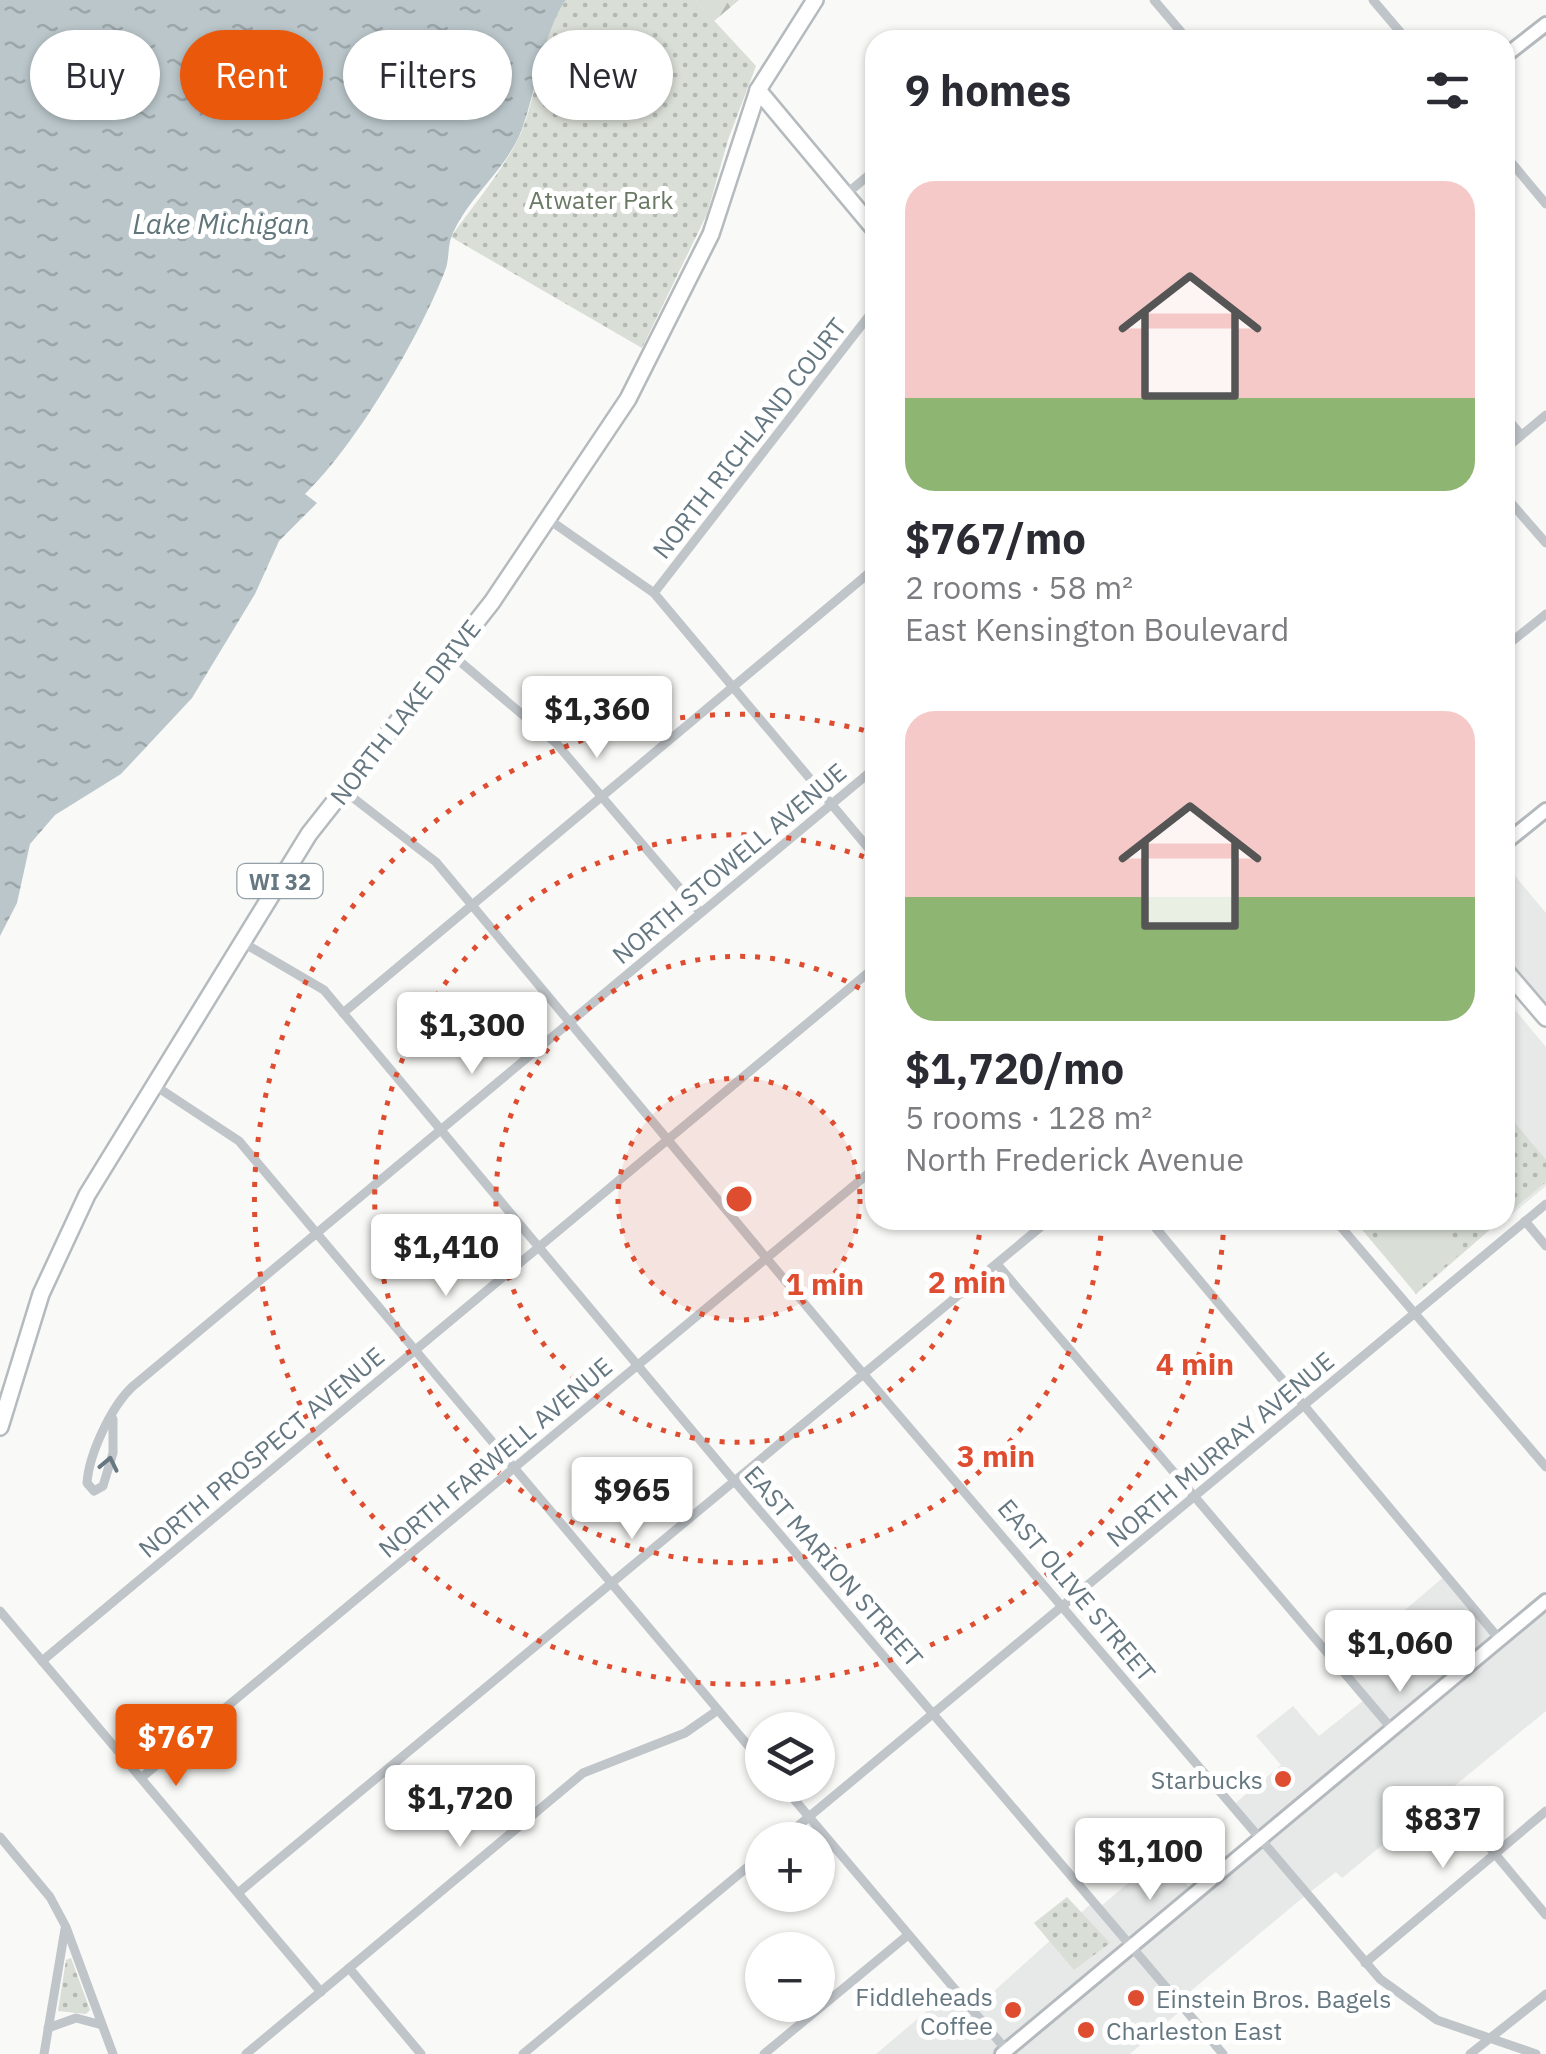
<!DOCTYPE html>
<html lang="en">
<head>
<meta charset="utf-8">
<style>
	body { margin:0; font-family:"IBM Plex Sans",sans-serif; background:#f7f7f7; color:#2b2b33; height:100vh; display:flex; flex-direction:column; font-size:38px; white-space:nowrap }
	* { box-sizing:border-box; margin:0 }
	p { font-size:32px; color:#7c7c81 }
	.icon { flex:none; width:55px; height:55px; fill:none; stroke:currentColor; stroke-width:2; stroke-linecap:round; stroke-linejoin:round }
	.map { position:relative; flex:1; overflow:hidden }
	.panel { position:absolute; left:865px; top:30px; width:650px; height:1200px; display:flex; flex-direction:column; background:#fff; border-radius:30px; box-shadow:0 2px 8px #0004 }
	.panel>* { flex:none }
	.banner { position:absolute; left:30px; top:30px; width:685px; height:90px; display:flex; gap:20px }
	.fabs { position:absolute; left:745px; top:1712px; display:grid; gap:20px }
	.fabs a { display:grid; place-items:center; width:90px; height:90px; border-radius:50%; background:#fff; box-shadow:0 2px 8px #0004; font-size:50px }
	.price { position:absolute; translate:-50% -85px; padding:0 22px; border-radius:10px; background:#fff; color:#222; font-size:32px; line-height:65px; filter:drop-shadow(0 2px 5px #0008) }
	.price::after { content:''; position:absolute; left:50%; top:60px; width:30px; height:22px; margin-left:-15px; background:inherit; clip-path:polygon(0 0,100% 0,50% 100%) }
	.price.selected { background:#ea580c; color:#fff }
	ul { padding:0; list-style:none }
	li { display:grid; align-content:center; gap:20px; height:530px; padding:0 40px }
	li span { display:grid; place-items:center; height:310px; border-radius:30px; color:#555 }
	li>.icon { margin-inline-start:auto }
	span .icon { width:180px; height:180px; fill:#fffc; stroke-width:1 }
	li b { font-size:42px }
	h2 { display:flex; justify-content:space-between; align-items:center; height:120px; padding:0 40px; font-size:42px }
	.pill { padding:0 35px; border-radius:45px; background:#fff; box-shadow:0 2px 8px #0004; font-size:35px; line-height:90px }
	.pill.selected { background:#ea580c; color:#fff }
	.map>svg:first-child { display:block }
	.built { fill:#e7e9e8 }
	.grass { fill:url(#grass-dots) }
	.forest { fill:url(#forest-firs) }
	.garden { fill:#d9ded6 }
	.water { fill:url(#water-ripples) }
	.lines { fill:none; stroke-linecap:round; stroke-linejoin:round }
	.secondary-casing { stroke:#b3b9bd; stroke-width:18 }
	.primary-casing { stroke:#b4babd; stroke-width:20 }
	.street { stroke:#c0c5c9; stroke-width:9 }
	.secondary { stroke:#fff; stroke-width:12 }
	.primary { stroke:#fff; stroke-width:15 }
	.oneway { stroke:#657781 }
	.ring { fill:none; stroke:#df4d31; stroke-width:5; stroke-dasharray:5 10 }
	.poi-dot { fill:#df4d31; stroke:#fff; stroke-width:4 }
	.labels { text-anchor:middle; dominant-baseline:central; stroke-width:10; stroke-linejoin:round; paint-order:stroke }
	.shield { fill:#fff; stroke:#93a0a7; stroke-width:2.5 }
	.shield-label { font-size:22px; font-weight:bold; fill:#657781 }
	.park-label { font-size:25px; fill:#697964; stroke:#fff }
	.street-label { font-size:25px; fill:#657781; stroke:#fff }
	.poi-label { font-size:25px; fill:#657781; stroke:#fff; text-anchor:end }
	.water-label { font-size:28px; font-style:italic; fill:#60767b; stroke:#fff }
	.centre { fill:#df4d31; stroke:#fff; stroke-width:5 }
	.ring-label { font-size:30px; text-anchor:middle; font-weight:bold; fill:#df4d31; stroke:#fff; stroke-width:10; stroke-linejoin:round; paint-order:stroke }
</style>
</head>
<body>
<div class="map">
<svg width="1546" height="2054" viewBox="0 0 1546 2054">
	<defs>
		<pattern id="grass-dots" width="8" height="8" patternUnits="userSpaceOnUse" patternTransform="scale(2.5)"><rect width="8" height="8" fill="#d9ded6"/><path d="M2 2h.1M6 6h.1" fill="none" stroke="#b4b9b3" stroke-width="1.8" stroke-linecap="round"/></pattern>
		<pattern id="forest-firs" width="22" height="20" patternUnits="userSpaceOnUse" patternTransform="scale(2.5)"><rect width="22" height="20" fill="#d9ded6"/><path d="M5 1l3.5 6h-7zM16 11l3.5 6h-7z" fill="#b4b9b3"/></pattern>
		<pattern id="water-ripples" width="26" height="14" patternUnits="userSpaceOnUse" patternTransform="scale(2.5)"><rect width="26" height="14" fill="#bac6ca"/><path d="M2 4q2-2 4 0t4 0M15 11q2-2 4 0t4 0" fill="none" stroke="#9ba6a9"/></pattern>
	</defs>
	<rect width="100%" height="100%" fill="#f9f9f7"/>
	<g class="built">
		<path d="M1505,864L1546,913V1018L1505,970Z"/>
		<path d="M1505,998L1546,1047V1186L1505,1220Z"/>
		<path d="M1446,1575L1500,1640L1546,1601V1711L1342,1878L1336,1872L1300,1900L1180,2000L1185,2007L1130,2054H876L953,1989L973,2010L1094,1901L1100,1907L1161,1855L1194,1893L1260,1839L1233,1805L1281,1765L1256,1736L1293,1706L1319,1736L1364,1700L1345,1676L1400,1631L1392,1621Z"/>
	</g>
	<g class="grass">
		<path d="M566,0H695L756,66L728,140L707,214L642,348L451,237C474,204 504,170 521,133C538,93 541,33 566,0Z"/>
		<path d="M1505,1111L1546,1160V1182L1505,1216Z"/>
		<path d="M1354,1220H1501L1416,1294Z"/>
		<path d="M1401,1631L1410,1642L1376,1670L1367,1659Z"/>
		<path d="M1067,1897L1110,1943L1074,1970L1034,1923Z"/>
		<path d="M71,1958L90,2010L86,2014L58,2011L66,1960Z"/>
	</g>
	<path class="forest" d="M695,0H739L714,21Z"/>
	<path class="garden" d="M1411,1220L1438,1221L1463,1251L1424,1282L1409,1281L1378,1242Z"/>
	<path class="water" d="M0,0H566C544,29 536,92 522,129C507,170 466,198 451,238C448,247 449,258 446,268C421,335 356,445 305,494L317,503L279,541L255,594L192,698L121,774L55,815L30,844L17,903L0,936Z"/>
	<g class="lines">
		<g class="secondary-casing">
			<g id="secondary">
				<path d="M1505,56L1546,24"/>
				<path d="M1505,843L1546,810"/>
				<path d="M1002,2054L1546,1601"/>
			</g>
		</g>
		<g class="primary-casing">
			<g id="primary">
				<path d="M758,90L875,230"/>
				<path d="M1505,970L1546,1018"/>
				<path d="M0,1427L41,1294L87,1195L309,834L492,602L628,399L711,234L758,90L815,0"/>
			</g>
		</g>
		<g class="street">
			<path d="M1154,0L1188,40"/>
			<path d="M1373,0L1407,40"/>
			<path d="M1009,40H1017"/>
			<path d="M1505,155L1546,204"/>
			<path d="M845,195L875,170"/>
			<path d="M1505,416L1521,435"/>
			<path d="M1505,449L1546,415"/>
			<path d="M1505,496L1546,543"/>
			<path d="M548,519L654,593L875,856"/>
			<path d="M654,593L875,308"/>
			<path d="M1505,647L1546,614"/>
			<path d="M451,654L556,743L700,912"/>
			<path d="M343,790L436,862L854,1363L1380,1979L1437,2020L1536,2054"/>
			<path d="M242,942L324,990L725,1470L1223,2054"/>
			<path d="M343,1013L875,568"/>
			<path d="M154,1085L239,1141L762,1762"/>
			<path d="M1149,1220L1500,1640"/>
			<path d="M1335,1220L1546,1467"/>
			<path d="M1525,1221L1546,1246"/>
			<path d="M997,1264L1392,1729"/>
			<path d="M113,1419V1453L103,1486L94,1491L87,1483C89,1454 111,1407 132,1387L875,768"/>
			<path d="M0,1611L321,1992"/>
			<path d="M42,1661L875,967"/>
			<path d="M141,1778L875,1168"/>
			<path d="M782,1785L1008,2052"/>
			<path d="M1450,1800L1546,1915"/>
			<path d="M0,1837L50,1897L66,1927L113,2054"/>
			<path d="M781,1840L1546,1204"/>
			<path d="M238,1893L1049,1220"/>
			<path d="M1365,1963L1546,1811"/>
			<path d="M349,1968L421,2054"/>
			<path d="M48,2028L76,2018L102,2025"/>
			<path d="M44,2054L65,1929"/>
			<path d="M246,2054L583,1773L685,1733L718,1710"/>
			<path d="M523,2054L762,1855"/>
			<path d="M764,2054L908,1935"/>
			<path d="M1470,2054L1546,1994"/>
		</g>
		<use href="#secondary" class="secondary"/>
		<use href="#primary" class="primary"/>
	</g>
	<defs><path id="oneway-chevron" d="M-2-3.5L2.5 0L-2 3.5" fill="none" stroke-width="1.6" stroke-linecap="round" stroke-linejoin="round" transform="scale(2.5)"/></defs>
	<use class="oneway" href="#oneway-chevron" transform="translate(109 1464) rotate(-78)"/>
	<circle cx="739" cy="1199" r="121" fill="#df4d31" fill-opacity=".12"/>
	<g class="ring">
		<circle cx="739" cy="1199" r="121"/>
		<path d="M981 1220A243 243 0 1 1 875 998"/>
		<path d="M1102 1221A364 364 0 1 1 872 860"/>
		<path d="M1224 1220A485 485 0 1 1 873 733"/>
	</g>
	<g class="poi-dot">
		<circle cx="1283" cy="1779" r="10"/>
		<circle cx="1136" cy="1998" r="10"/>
		<circle cx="1013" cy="2010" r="10"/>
		<circle cx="1086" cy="2030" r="10"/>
	</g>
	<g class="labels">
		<rect class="shield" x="237.5" y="864" width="85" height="34" rx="8"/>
		<g class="shield-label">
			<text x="280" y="881">WI 32</text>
		</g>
		<g class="park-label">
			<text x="601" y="199">Atwater Park</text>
		</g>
		<g class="street-label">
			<text transform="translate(749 438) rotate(-52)">NORTH RICHLAND COURT</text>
			<text transform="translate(405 712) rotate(-52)">NORTH LAKE DRIVE</text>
			<text transform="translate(729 863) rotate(-40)">NORTH STOWELL AVENUE</text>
			<text transform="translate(1220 1449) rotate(-40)">NORTH MURRAY AVENUE</text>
			<text transform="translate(261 1452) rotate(-40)">NORTH PROSPECT AVENUE</text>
			<text transform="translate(495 1457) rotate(-40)">NORTH FARWELL AVENUE</text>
			<text transform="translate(834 1566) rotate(49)">EAST MARION STREET</text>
			<text transform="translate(1077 1590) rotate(50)">EAST OLIVE STREET</text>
		</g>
		<g class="poi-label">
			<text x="1263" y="1779">Starbucks</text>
			<text x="993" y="1996">Fiddleheads<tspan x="993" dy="29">Coffee</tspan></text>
			<text x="1156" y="1998" text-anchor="start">Einstein Bros. Bagels</text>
			<text x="1106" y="2030" text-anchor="start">Charleston East</text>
		</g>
		<g class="water-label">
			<text x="221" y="223">Lake Michigan</text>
		</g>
	</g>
	<circle cx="739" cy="1199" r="15" class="centre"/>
	<g class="ring-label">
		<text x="967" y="1293">2 min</text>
		<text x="825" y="1295">1 min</text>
		<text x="1195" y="1375">4 min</text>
		<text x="996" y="1467">3 min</text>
	</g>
</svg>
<div class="fabs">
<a><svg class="icon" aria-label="layers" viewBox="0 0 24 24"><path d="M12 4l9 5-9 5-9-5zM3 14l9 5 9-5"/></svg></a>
<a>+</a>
<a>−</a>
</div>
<b class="price" style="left:597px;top:761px">$1,360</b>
<b class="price" style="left:472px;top:1077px">$1,300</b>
<b class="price" style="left:446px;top:1299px">$1,410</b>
<b class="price" style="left:632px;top:1542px">$965</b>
<b class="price" style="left:1400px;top:1695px">$1,060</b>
<b class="price selected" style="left:176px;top:1789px">$767</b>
<b class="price" style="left:460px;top:1850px">$1,720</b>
<b class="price" style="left:1443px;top:1871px">$837</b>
<b class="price" style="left:1150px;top:1903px">$1,100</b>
<div class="banner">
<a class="pill">Buy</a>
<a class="pill selected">Rent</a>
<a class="pill">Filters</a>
<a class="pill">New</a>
</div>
<section class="panel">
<h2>9 homes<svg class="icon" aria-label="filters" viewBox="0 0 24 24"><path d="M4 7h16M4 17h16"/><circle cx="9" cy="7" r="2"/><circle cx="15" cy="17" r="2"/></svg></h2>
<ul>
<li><span style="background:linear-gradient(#f6c9c9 70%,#8fb573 0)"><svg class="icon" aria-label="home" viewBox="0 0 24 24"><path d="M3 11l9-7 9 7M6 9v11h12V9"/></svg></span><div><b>$767/mo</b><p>2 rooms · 58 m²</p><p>East Kensington Boulevard</p></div></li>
<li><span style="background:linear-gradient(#f6c9c9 60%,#8fb573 0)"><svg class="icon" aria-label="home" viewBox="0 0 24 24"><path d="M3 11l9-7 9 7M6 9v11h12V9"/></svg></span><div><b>$1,720/mo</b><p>5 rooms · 128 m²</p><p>North Frederick Avenue</p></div></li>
</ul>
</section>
</div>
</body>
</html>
